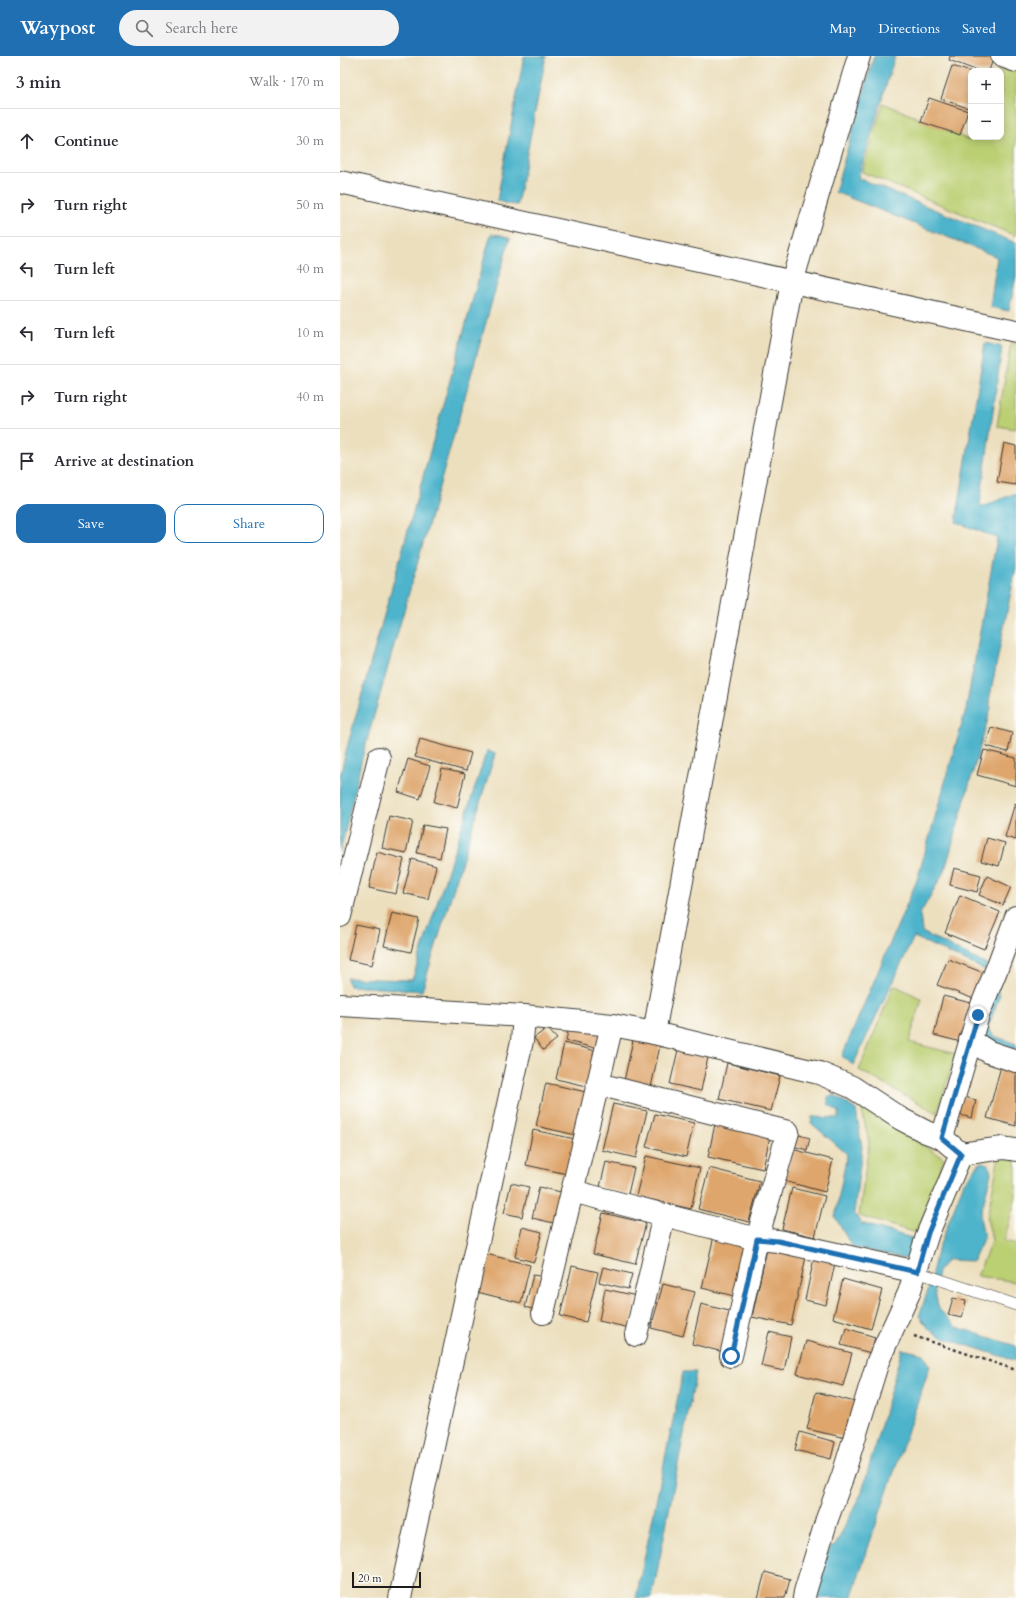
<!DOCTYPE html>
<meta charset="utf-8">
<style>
body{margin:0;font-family:Cardo,serif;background:#f2f2f3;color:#2b2b33}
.controls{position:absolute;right:12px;top:12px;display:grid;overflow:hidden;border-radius:8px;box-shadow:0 2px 10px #0003}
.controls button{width:36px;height:36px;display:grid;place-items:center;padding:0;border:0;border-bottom:1px solid #e1e1e2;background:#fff;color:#2b2b33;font:20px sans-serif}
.scale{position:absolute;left:12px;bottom:10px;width:69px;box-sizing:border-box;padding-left:4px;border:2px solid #1c1c1c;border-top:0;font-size:11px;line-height:14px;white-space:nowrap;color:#1c1c1c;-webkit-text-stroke:3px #fdfcf7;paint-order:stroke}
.stop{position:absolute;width:12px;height:12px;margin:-9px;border:3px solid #1f6fb2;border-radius:50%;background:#fff}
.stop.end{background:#1f6fb2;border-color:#fff;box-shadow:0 1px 4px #0008}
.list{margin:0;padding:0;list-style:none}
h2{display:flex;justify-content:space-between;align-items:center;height:52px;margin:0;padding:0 16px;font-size:17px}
h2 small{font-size:13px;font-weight:400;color:#7c7c81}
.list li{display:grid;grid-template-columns:26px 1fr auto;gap:12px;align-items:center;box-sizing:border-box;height:64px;padding:0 16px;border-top:1px solid #e1e1e2}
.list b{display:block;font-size:15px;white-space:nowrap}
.list em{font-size:13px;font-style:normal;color:#7c7c81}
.actions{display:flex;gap:8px;padding:12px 16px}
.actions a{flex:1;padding:9px 0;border:1px solid #1f6fb2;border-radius:12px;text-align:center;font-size:14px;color:#1f6fb2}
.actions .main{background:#1f6fb2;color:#fff}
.icon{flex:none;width:22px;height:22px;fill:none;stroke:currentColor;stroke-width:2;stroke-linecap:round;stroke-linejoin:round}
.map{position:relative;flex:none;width:676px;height:1542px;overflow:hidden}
header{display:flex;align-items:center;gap:24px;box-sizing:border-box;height:56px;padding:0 20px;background:#1f6fb2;color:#fff}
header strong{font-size:19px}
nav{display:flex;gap:22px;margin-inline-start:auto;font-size:14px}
.search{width:280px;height:36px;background:#f2f2f3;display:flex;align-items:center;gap:10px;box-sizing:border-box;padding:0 14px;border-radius:22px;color:#7c7c81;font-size:15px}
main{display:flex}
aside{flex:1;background:#fff}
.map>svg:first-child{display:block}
.green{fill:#bbcf73;stroke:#6c7648}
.water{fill:#4db4cb;stroke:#346874}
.building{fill:#dea56c}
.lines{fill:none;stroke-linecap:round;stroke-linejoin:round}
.lane-casing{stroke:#3b3934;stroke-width:12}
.street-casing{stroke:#3b3934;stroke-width:24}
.path{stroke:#3b3934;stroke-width:2.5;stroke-dasharray:3 3;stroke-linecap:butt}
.lane{stroke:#fff;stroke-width:11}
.street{stroke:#fff;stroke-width:22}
.route{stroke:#1f6fb2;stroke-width:5}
</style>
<header>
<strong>Waypost</strong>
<div class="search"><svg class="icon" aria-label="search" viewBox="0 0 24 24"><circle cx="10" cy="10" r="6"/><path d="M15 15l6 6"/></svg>Search here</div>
<nav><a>Map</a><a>Directions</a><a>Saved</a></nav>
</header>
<main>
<aside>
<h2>3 min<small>Walk · 170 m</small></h2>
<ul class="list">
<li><svg class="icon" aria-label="ahead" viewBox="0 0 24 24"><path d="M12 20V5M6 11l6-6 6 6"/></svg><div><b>Continue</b></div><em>30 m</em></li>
<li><svg class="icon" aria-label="right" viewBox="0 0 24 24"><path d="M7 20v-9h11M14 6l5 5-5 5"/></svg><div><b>Turn right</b></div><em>50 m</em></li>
<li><svg class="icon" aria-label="left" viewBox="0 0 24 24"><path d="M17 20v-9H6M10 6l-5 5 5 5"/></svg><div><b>Turn left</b></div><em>40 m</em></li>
<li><svg class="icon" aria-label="left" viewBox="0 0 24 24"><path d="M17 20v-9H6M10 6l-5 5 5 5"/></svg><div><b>Turn left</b></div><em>10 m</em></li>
<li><svg class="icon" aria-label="right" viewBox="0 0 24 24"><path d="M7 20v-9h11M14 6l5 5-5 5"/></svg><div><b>Turn right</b></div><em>40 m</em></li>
<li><svg class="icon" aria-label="arrive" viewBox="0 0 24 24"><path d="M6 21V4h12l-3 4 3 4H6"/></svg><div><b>Arrive at destination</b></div></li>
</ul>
<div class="actions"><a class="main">Save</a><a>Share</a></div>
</aside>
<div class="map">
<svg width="676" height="1542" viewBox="0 0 676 1542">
<rect width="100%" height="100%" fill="#fdfcf7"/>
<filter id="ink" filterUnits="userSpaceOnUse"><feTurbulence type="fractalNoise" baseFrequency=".025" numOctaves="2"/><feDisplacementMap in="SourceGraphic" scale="8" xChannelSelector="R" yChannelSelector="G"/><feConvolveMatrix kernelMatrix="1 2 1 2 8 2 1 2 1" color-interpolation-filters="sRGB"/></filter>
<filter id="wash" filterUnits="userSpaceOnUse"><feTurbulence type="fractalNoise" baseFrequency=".012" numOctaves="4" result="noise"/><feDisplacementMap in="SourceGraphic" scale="16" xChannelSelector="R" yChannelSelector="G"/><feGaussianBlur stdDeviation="0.9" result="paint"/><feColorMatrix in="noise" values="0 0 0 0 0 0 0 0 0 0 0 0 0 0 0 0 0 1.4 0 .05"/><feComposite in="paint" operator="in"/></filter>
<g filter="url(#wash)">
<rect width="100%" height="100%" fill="#ecdfbe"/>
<g class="green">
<path d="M662,6L676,13V180L522,116L543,47L629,84L631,80L661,81V15H658Z"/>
<path d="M671,286L676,288V373L657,370Z"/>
<path d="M554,929L582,943L569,986L616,998L597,1057L519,1014Z"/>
<path d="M521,1051L604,1102L577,1177L519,1160L529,1086Z"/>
<path d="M659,1100L676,1101V1140L664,1185L676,1188V1226L637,1220L652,1184L647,1162Z"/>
</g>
<g class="water">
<path d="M184,0H206L177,149L167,148L157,144Z"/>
<path d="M534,0H555L518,122L676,187V220L669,255L650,251L657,201L495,136Z"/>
<path d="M151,178L161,179L170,182L22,702L0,797V720L6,695Z"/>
<path d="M645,287L662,291L640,448L642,451L673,438H676V511L649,645L651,652L605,814L580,858L582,876L647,909L645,914L574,881L513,1009L502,1000L577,824L626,653L657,482L616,466Z"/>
<path d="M147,694L155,698L82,935L9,930L7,922L72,924Z"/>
<path d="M656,934L660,938L648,972L654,980L676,988V994L646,983L640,972Z"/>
<path d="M495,1039L516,1054L522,1092L514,1157L521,1167L575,1183L569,1203L512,1191L495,1161L507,1098L471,1067L472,1061L499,1062V1056L488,1048V1041Z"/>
<path d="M641,1106L649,1108L651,1117L640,1161L644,1182L633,1205L607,1204L598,1216L594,1232L599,1253L617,1271L676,1290V1305L604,1282L590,1274L579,1260L589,1231L596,1199L624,1126Z"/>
<path d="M562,1293L584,1298L590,1310L511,1542H475L489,1492L495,1490L522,1436Z"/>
<path d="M343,1316H356L312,1542H296Z"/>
</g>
<g id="blocks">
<g class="building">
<path d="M610,0H654L649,15H638L609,4Z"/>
<path d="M612,10L631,16V53L601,43Z"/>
<path d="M589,42L628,55L620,79L581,66Z"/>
<path d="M664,387L676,390V429L657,426Z"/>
<path d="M651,671L672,677L668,696L646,690Z"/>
<path d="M80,683L131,697L126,715L75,701Z"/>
<path d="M644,694L676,702V730L637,719Z"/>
<path d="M68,703L90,710L80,743L58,736Z"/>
<path d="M102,713L125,718L117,752L94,746Z"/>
<path d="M675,747L676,748V784L665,781Z"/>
<path d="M49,760L73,765L66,797L42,792Z"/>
<path d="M83,769L106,773L100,802L77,797Z"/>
<path d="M647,782L665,787L659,810L641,805Z"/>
<path d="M37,796L64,803L56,838L29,832Z"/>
<path d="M72,803L96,810L88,843L63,837Z"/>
<path d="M614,812L641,819L637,836L610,829Z"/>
<path d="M647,820L671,831L663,849L639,839Z"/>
<path d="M620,839L660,856L644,893L605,877Z"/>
<path d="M52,857L79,863L71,896L44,890Z"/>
<path d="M16,869L40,874L32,909L8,904Z"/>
<path d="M608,903L644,917L634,943L597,929Z"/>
<path d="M603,940L631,947L621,986L594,979Z"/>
<path d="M229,969L263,977L259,993L226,985Z"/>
<path d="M207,972L217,983L203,994L194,982Z"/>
<path d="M293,984L320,990L311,1031L284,1025Z"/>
<path d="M224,987L260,996L251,1031L216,1023Z"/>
<path d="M338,994L368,1001L361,1035L330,1028Z"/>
<path d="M387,1007L440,1020L431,1055L379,1043Z"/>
<path d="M661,1010L676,1014V1070L647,1062Z"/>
<path d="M206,1027L246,1036L236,1079L196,1070Z"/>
<path d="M620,1040L636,1044L632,1062L616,1058Z"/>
<path d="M273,1048L307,1055L296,1102L262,1094Z"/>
<path d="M315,1058L354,1067L346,1101L306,1091Z"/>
<path d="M375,1068L430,1080L423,1113L368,1101Z"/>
<path d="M193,1074L235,1083L227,1118L186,1109Z"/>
<path d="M452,1077L470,1082L467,1094L449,1089Z"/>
<path d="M452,1093L493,1104L485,1136L444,1125Z"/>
<path d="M306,1100L360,1112L351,1153L296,1140Z"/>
<path d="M266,1106L294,1112L288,1138L260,1131Z"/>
<path d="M369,1112L420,1125L409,1166L358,1153Z"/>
<path d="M171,1127L189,1131L182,1161L164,1157Z"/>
<path d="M199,1131L221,1136L214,1167L192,1162Z"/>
<path d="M452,1132L485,1140L475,1181L442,1173Z"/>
<path d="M263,1157L306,1167L295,1208L253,1198Z"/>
<path d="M182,1171L202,1176L194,1206L175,1201Z"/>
<path d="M374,1180L406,1187L394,1240L362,1232Z"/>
<path d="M427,1193L466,1201L451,1269L412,1261Z"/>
<path d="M146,1198L190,1209L181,1247L137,1236Z"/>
<path d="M474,1202L495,1207L486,1249L465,1244Z"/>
<path d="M232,1210L258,1216L246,1266L220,1260Z"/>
<path d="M263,1211L292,1218L288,1233L259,1226Z"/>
<path d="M193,1219L204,1221L196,1254L185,1251Z"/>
<path d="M503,1223L542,1234L531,1273L493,1262Z"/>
<path d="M323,1228L355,1236L343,1280L311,1272Z"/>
<path d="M265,1233L297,1240L290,1272L259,1265Z"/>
<path d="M613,1242L626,1245L622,1262L608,1259Z"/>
<path d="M361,1248L393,1256L383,1296L352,1288Z"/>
<path d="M506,1272L535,1281L531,1297L501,1289Z"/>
<path d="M429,1276L451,1281L444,1315L421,1310Z"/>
<path d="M466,1285L512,1297L503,1330L457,1318Z"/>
<path d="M476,1336L515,1346L506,1382L467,1373Z"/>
<path d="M460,1376L495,1386L491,1403L455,1394Z"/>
<path d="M425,1516L450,1523L445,1542H418Z"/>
</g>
</g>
</g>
<g filter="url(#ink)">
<use href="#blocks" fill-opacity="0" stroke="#3b3934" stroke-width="1"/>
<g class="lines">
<g class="lane-casing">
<path id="lane" d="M577,1216L676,1249"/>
</g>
<g class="street-casing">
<g id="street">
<path d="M662,0L676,5"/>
<path d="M0,126L676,275"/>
<path d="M0,860L39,702"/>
<path d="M0,949L184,960L272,969L314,977L479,1017L512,1031L561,1063L586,1076L602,1082L621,1098L663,1092L676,1094"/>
<path d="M314,977L452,226L519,0"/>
<path d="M630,984L649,996L676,1005"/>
<path d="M258,1028L448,1076L417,1183L391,1300"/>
<path d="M602,1082L638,959L657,912L676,861"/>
<path d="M232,1135L417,1183L438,1185L577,1216"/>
<path d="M203,1257L272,969"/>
<path d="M296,1279L324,1159"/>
<path d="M60,1542L182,985L184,960"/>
<path d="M464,1542L465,1536L487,1463L503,1419L538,1305L569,1237L588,1177L621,1098"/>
</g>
</g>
<path class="path" d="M574,1280L676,1314"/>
<use href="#lane" class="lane"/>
<use href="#street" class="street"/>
</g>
</g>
<g class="lines" filter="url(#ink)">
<path class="route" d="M391,1300L417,1183L438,1185L577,1216L588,1177L621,1098L602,1082L638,959"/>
</g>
</svg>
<div class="controls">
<button>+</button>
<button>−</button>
</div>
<div class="scale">20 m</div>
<div class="stop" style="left:391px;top:1300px"></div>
<div class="stop end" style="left:638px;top:959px"></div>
</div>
</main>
